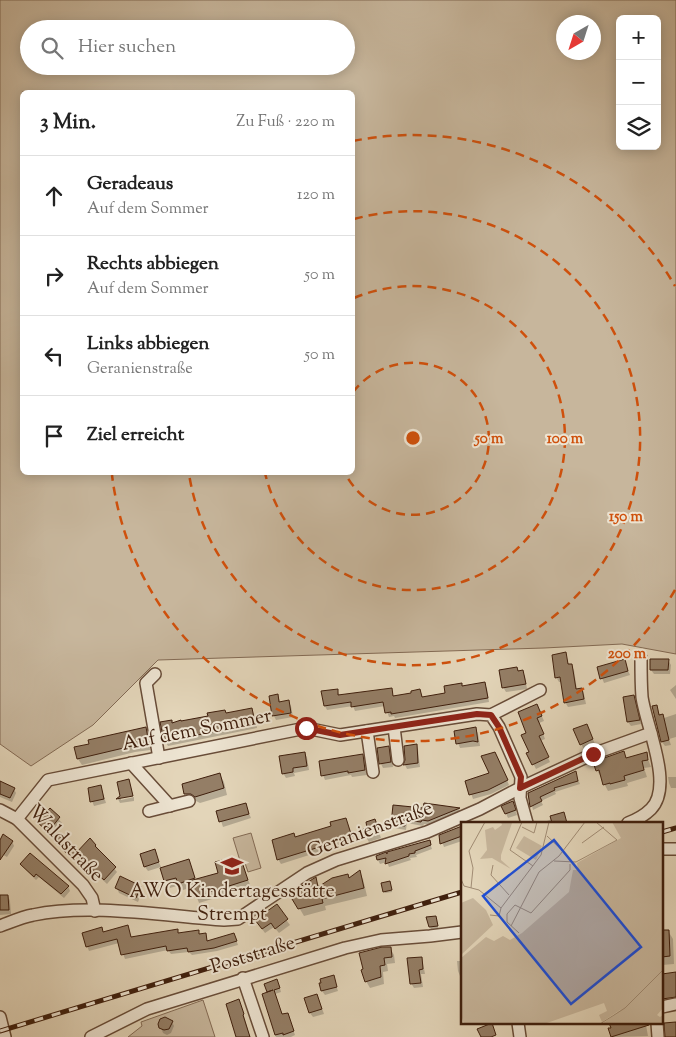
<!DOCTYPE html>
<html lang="de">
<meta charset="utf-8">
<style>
body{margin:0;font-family:"Sorts Mill Goudy",serif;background:#f6f6f6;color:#222}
.controls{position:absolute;right:15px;top:15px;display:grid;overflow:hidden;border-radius:8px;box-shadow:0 2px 12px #0003}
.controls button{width:45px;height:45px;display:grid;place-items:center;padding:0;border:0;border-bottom:1px solid #e0e0e0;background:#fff;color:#222;font:25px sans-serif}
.compass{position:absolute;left:556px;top:15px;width:45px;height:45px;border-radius:50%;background:#fff;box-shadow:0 2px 12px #0003;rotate:219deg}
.stop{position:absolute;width:15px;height:15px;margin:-11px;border:4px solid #8f2418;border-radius:50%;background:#fff}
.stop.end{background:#8f2418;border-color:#fff;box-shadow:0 1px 5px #0008}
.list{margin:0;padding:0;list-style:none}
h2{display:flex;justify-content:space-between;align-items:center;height:65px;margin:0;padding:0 20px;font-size:21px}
h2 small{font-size:16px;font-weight:400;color:#767676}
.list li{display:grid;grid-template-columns:32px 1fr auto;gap:15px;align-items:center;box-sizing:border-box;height:80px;padding:0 20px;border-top:1px solid #e0e0e0}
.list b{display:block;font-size:19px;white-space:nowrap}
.list p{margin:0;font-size:16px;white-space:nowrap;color:#767676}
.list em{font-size:16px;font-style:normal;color:#767676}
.icon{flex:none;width:28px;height:28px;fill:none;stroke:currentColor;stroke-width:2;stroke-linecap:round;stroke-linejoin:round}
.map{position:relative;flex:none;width:676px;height:1037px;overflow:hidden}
.search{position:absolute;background:#fff;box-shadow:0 2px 12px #0003;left:20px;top:20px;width:335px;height:55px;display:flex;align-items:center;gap:12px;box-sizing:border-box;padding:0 18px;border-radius:28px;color:#767676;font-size:19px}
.panel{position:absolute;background:#fff;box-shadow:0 2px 12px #0003;left:20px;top:90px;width:335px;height:385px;border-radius:8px}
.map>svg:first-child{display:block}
.green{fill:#c7b69c;stroke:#836a54;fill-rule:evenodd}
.shadow{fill:#0003}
.building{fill:#947e66;stroke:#3f1f0d}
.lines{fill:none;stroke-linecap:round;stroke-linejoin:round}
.minor-casing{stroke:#684c38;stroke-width:14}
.minor{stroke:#ede4d2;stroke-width:11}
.rail-casing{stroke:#3f1f0d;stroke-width:5}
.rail{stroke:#ede4d2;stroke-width:3;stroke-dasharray:9;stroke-linecap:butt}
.route{stroke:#8f2418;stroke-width:6}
.ring{fill:none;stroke:#cf500c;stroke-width:2.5;stroke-dasharray:9 6}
.labels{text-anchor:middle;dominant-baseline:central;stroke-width:4;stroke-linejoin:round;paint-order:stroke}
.street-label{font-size:20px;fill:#3f1f0d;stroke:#ede4d2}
.poi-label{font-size:20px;fill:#3f1f0d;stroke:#ede4d2}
.inset-road{fill:none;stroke:#a18c74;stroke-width:1}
.view{fill:#1d4ed8;fill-opacity:0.15;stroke:#1d4ed8;stroke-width:2.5}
.inset-edge{fill:none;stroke:#3f1f0d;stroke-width:2.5}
.centre{fill:#cf500c;stroke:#ede4d2;stroke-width:2.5}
.ring-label{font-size:15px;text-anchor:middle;font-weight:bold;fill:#cf500c;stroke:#ede4d2;stroke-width:4;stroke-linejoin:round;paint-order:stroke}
</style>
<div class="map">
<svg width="676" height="1037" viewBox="0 0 676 1037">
<rect width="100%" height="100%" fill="#e3d5b9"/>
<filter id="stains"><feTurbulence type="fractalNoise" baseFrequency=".004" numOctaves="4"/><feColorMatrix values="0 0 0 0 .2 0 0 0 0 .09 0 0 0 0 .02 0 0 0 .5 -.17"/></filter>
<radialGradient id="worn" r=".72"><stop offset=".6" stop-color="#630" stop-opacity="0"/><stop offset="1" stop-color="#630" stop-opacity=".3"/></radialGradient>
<g class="green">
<path d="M0,0H676V654L622,644L544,648L158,660L93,725L31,766L0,744ZM620,19H657V146H620ZM564,22H594V52H564ZM29,29H346V66H29ZM22,92H352V472H22Z"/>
<path d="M251,833L261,868L248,872L245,863L241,864L233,838Z"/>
<path d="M203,1000L215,1037H128L142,1026L141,1022Z"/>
</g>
<g class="shadow">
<path d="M565,654L569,665H571L574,670L577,690L582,689L584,694L586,704L568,707L565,702L562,682H559L556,677Z"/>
<path d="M668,660L671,665L670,674H654L651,670Z"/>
<path d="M624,661L630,675L604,683L602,678Z"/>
<path d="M516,668L519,672H522L525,676L527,689L506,692L503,687Z"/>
<path d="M461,684L463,688L484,684L487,688L489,702L395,718L394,716L389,717L385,706L355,711L353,706L327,710L325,706L337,690L340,696L391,689L394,698L420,691L423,698L446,694Z"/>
<path d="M676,685V699L670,690Z"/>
<path d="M278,696L281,703L288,701L291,706L293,717L276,720L274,716Z"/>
<path d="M634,697L636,701L641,724L631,726L628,722L624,698Z"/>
<path d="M537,705L544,721L539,723L545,739L540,741L550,762L536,769L528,753L530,752L528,733Z"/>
<path d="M657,706L661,719L676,714V737L669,739L671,745L665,746L662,742Z"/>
<path d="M252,710L254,714L257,728L168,746L165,741L173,724Z"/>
<path d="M145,729L149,734L150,750L135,752L82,765L78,759L76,748Z"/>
<path d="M475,729L478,733L480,746L460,748L458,743Z"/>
<path d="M589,730L595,744L584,749L581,744Z"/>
<path d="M416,745L418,750L420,767L407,769L405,765Z"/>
<path d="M388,748L391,752L393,767L383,768L381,764L378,749Z"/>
<path d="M623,752L627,759L646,754L651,767L644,768L647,777L627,783L628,786L608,791L597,770Z"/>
<path d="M304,753L307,757L309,770L294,773L295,776L286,778L283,773Z"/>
<path d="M362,755L365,760L367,775L352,777L351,775L325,780L323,775Z"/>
<path d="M498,758L509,785L491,794L473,799L467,782L491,774Z"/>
<path d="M575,773L580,784L555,792L556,794L541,801L543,805L533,810L529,793Z"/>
<path d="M220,775L224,782L227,795L200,803L196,801H190L186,794Z"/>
<path d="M668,777H676V788H671L669,783Z"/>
<path d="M129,781L133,795L121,797V800L134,797V801L120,803L118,799Z"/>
<path d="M0,782L14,789L16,793L12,802L0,797Z"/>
<path d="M101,787L106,803L94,806L92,801Z"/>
<path d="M512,802L517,815L508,818L503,807Z"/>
<path d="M245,804L251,818L223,827L218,812Z"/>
<path d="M425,805L459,809L461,813L431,825L424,824L423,826L407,823L406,830L394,828L392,824L394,806L424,809Z"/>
<path d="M50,810L62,823L51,835L39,822Z"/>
<path d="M563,814L567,823H547V821Z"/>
<path d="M346,819L353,841L281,864L278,859L295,838L333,827Z"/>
<path d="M375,821L381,838L369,842L366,837L369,828Z"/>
<path d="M460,833L462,841L444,847L440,836Z"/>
<path d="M12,841L14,846L7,857L0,853V842Z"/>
<path d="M55,841L76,854L95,845L117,872L107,884L78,856L74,861Z"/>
<path d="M429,841L432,849L416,855L417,857L410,858L411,860L389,867L387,862L380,864L378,860L377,857H387Z"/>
<path d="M154,851L161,867L148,871L145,867Z"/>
<path d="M230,859L234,869L243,867L251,887L199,903L193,887L183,890L180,885L170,888L162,869L188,861L196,880L219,873Z"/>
<path d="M662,859L664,862V881H662Z"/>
<path d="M21,865L68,886L70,891L64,898L39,877L36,880Z"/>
<path d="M359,872L363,879L367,896L325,906L326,910L304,916L291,894L315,879L320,887L349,879Z"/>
<path d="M390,882L392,892L385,893L384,891Z"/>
<path d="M140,887L142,892L138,902L119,893L117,888Z"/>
<path d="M8,896L10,901L11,914L0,915V897Z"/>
<path d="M276,906L290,925L279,933L274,927L265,933L259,925Z"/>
<path d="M436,920L438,928L431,929L430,927Z"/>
<path d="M127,927L131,938L177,930L179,934L198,931L200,936L205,935L208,942L234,934L238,945L217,951L192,955L189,952L171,954L168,950L125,959L119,943L89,951L87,946L103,933Z"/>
<path d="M662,931H668L673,939L674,964L662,965Z"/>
<path d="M390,948L394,955L395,963L387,964L388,971L383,972L384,984L370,988L366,981Z"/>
<path d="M421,958L423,963L425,974H421L423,987L414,988L411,983Z"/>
<path d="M457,961H462V976H460L458,971Z"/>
<path d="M676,974V1005L662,1009V976Z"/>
<path d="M333,976L338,991L325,995L322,991Z"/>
<path d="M266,984L279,985L281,992L275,994L283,1016L289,1018L295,1035L291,1037H276L273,1030H275L269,993Z"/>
<path d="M319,1000L324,1014L313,1017L310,1013Z"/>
<path d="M241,1005L250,1037H238Z"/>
<path d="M172,1022L174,1026L171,1033L167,1035L163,1033L161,1028Z"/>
<path d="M610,1023H655L646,1025L648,1036L612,1037L610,1029H612Z"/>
</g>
<g class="building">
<path d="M566,652L568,664H572L576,689L582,688L584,699L564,703L560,677L555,678L552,655Z"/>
<path d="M625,659L628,671L600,679L597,667Z"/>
<path d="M650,659H669L668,670H650Z"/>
<path d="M517,667L518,671L523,670L526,684L502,688L499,670Z"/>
<path d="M485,682L488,698L391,714V712L385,713L383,702L351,707V702L324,706L321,691L338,689V695L392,688L393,696L411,693V691L420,689L422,697L445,693L444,686L462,683V686Z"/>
<path d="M278,694L279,702L289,700L291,713L272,716L269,696Z"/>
<path d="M634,695L640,720L627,722L623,697Z"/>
<path d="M537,704L542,716L537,718L544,734L539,736L549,757L532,765L526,753L529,752L521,735L526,733L518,712Z"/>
<path d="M657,705L659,715L663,714L669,740L661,742L652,706Z"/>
<path d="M252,708L255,723L164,742L160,722L172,720V723L181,720V721L208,716L207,713L225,710L226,713Z"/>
<path d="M587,724L593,739L580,745L573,729Z"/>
<path d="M146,727L149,744L132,746L77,759L74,747L89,744L88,740Z"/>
<path d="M476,727L478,742L473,741L456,744L454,731Z"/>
<path d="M417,744L418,763L403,765L405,760L404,746Z"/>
<path d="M389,746L391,762L379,764L377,748Z"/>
<path d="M624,751L626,758L647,752L648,760L642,761L644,770L624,776L625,780L610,784V783L603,785L599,770L596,771L593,762Z"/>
<path d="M305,752L307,766L293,768V772L282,774L279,756Z"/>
<path d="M495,752L508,780L488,790L469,795L465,781L489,773L481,756Z"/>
<path d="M363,754L365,770L348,773V771L321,776L319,761Z"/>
<path d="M576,771L578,781L554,788L555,790L540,797L542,801L530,807L528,793Z"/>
<path d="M220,773L224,788L195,797L191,794H184L182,784Z"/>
<path d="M129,779L133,796L116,799L120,796L117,782Z"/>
<path d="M0,781L15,788L10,798L0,794Z"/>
<path d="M101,785L104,799L90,802L88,788Z"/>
<path d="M513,801L516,810L505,814L501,806Z"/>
<path d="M246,803L249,814L219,822L216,811Z"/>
<path d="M424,803L460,808L428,821L422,820L421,822L405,820V826L391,824L393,805L423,808Z"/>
<path d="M50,808L60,817L48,832L37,822Z"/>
<path d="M564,812L567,823H552L550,816Z"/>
<path d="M346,818L352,837L277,860L272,840L294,833L295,837L331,826L330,822Z"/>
<path d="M375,819L380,833L365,838L363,829L367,828L366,822Z"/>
<path d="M462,826V836L440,844L439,835Z"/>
<path d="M3,834L13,841L0,860V840Z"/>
<path d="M58,835L76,852L70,857L53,840Z"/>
<path d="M90,838L96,845L95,846L116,867L104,880L75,854Z"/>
<path d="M430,840L431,845L415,851V853L409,854V856L385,864L386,858L377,860L376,856L386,852L387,854V852Z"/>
<path d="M155,849L159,862L144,867L140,854Z"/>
<path d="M30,853L69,886L61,894L36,874L34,877L20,864Z"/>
<path d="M230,858L233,868L243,865L248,880L194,897L189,881L218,873L215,862Z"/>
<path d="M189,859L195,878L178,884L176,878L164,881L160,868Z"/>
<path d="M360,870L364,888L322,899L323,903L298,909L289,894L316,877L318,887L332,878L348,874L349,878Z"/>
<path d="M120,876L141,886L136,898L115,888Z"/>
<path d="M390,881L392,890L383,892L381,883Z"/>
<path d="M0,895H8L9,910H0Z"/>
<path d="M277,904L288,919L275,929L271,923L262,929L255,920Z"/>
<path d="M436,916L438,926L429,927L426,917Z"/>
<path d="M128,925L131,937L178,929V933L199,930V934L206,933L207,941L234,933L237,941L214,948L188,952L187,948L167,951L166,946L121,955L117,939L86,947L82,933L102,927L103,932Z"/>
<path d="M662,930H669L670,956L662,957Z"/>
<path d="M382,947H391L392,957L384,958L385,965L380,966L381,977L365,982L361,970L363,969L359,953Z"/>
<path d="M422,957L423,969L419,970L421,983L410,984L407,958Z"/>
<path d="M676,972V997L662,999V974Z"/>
<path d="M334,975L337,987L321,991L319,983H321L320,979Z"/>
<path d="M277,979L280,988L274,990L282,1014L288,1013L294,1031L283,1035V1033L275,1035L262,994L273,990L267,992L264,984Z"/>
<path d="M317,994L322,1009L309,1013L304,998Z"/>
<path d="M239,999L244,1014L243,1015L250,1037H236L226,1004Z"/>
<path d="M165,1017L173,1021L169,1029L164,1030L159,1028L158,1024L160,1019Z"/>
<path d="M676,1022V1037H665L664,1023Z"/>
<path d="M492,1023L496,1035L491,1037H481L477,1029Z"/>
<path d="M609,1023H648L649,1025L611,1037L608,1028H611Z"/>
</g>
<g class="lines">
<g class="minor-casing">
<g id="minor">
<path d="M155,674L146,683L159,758"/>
<path d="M491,715L540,690"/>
<path d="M394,727L398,760"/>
<path d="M367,731L373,772"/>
<path d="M131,763L170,806"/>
<path d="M0,810L17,819L83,885L92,898L95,911"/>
<path d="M149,811L189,801"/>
<path d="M17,819L48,780L306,728L340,735L477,714L491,715L499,727L521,777L520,798L527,823"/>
<path d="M628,823C636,820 644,816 651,809C674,786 646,726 642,697C641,684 641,671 641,658"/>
<path d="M662,849H676"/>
<path d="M0,926C11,922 22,917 33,915C90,903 165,916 224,920L238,919L307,873L336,860L427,832L480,809L520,788L593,754L651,733"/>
<path d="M243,978L263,1037"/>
<path d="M662,1007L676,1004"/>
<path d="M0,1017L5,1037"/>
<path d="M518,1023L520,1037"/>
<path d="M657,1023L658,1037"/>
<path d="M91,1037L147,1009L345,948L381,940L430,936L462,932"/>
</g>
</g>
<use href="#minor" class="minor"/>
<g class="rail-casing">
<g id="rail">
<path d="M662,832L676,828"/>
<path d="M0,1031L462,892"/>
</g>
</g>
<use href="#rail" class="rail"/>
</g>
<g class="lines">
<path class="route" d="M306,728L340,735L477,714L491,715L499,727L521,777L520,788L593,754"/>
</g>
<g class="ring">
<path d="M353 392A76 76 0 1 1 345 473"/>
<path d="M354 298A152 152 0 1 1 265 473"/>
<path d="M354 219A227 227 0 1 1 189 474"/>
<path d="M675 590A303 303 0 0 1 112 475M353 141A303 303 0 0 1 675 286"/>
</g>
<defs>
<g id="school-bare" transform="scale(1.725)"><path d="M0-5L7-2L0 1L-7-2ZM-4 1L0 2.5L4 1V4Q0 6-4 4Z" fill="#8f2418" stroke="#ede4d2" stroke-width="2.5" paint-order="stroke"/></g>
</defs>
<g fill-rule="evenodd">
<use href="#school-bare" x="232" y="866"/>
</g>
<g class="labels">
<g class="street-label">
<text transform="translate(197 731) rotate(-11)">Auf dem Sommer</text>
<text transform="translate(370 831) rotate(-20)">Geranienstraße</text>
<text transform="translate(65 844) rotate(46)">Waldstraße</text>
<text transform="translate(253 956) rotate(-17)">Poststraße</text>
</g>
<g class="poi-label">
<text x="232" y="892">AWO Kindertagesstätte<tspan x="232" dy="23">Strempt</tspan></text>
</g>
</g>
<g transform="translate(461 822)">
<rect width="202" height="202" fill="#e3d5b9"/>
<path d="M40,0L51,1L40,33V38L50,47L31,36L19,37L26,28L24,8L32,5L34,8L41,3ZM151,0H202L203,185L196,193L199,195L202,193V202H141L162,186L141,200L138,193L146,189L143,181L83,202H3L0,193V136L25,115L33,119L42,114L49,118L61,111L108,70L112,48H117L116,41L160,16ZM63,14L81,24L75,38L55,26ZM12,76L25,88L32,103L0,133V81Z" fill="#c7b69c"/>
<path class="inset-road" d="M61,0L49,28L72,44M61,5L73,11L76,0M86,14L102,29M121,21L143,5M93,39L115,40L156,18L135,0M32,43L30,53L48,73M0,57L3,64L18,68L40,86M10,66L12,46L8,29L24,0M40,86L80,33L88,0M29,93L38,94L40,86M50,104L78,50L98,34L124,0M58,111L46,100V92L54,83L70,91L109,48V42M139,202L164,186L203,147"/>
<path class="view" d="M93,18L180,125L110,182L22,74Z"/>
<rect width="202" height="202" class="inset-edge"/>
</g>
<circle cx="413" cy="438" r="8" class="centre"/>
<g class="ring-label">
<text x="489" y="443">50 m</text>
<text x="565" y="443">100 m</text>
<text x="626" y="521">150 m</text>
<text x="627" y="658">200 m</text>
</g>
<rect width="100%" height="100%" filter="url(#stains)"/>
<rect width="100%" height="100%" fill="url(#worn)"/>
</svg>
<div class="controls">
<button>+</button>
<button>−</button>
<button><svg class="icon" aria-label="layers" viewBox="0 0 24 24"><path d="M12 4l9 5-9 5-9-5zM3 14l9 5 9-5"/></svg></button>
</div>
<svg class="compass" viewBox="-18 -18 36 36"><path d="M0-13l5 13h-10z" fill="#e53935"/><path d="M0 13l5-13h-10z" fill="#767676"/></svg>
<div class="stop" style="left:306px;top:728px"></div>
<div class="stop end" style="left:593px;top:754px"></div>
<div class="search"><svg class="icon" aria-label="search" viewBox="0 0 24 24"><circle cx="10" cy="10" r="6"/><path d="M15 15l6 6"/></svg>Hier suchen</div>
<section class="panel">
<h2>3 Min.<small>Zu Fuß · 220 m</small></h2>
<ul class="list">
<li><svg class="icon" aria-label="ahead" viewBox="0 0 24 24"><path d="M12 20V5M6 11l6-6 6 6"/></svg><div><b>Geradeaus</b><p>Auf dem Sommer</p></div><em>120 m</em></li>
<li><svg class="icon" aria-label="right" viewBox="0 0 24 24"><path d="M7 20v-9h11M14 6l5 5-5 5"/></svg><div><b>Rechts abbiegen</b><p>Auf dem Sommer</p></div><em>50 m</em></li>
<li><svg class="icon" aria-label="left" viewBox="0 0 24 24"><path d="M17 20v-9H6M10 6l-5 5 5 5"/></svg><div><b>Links abbiegen</b><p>Geranienstraße</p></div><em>50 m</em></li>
<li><svg class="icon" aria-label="arrive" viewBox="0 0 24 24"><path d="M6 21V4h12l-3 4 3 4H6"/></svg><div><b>Ziel erreicht</b></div></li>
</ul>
</section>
</div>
